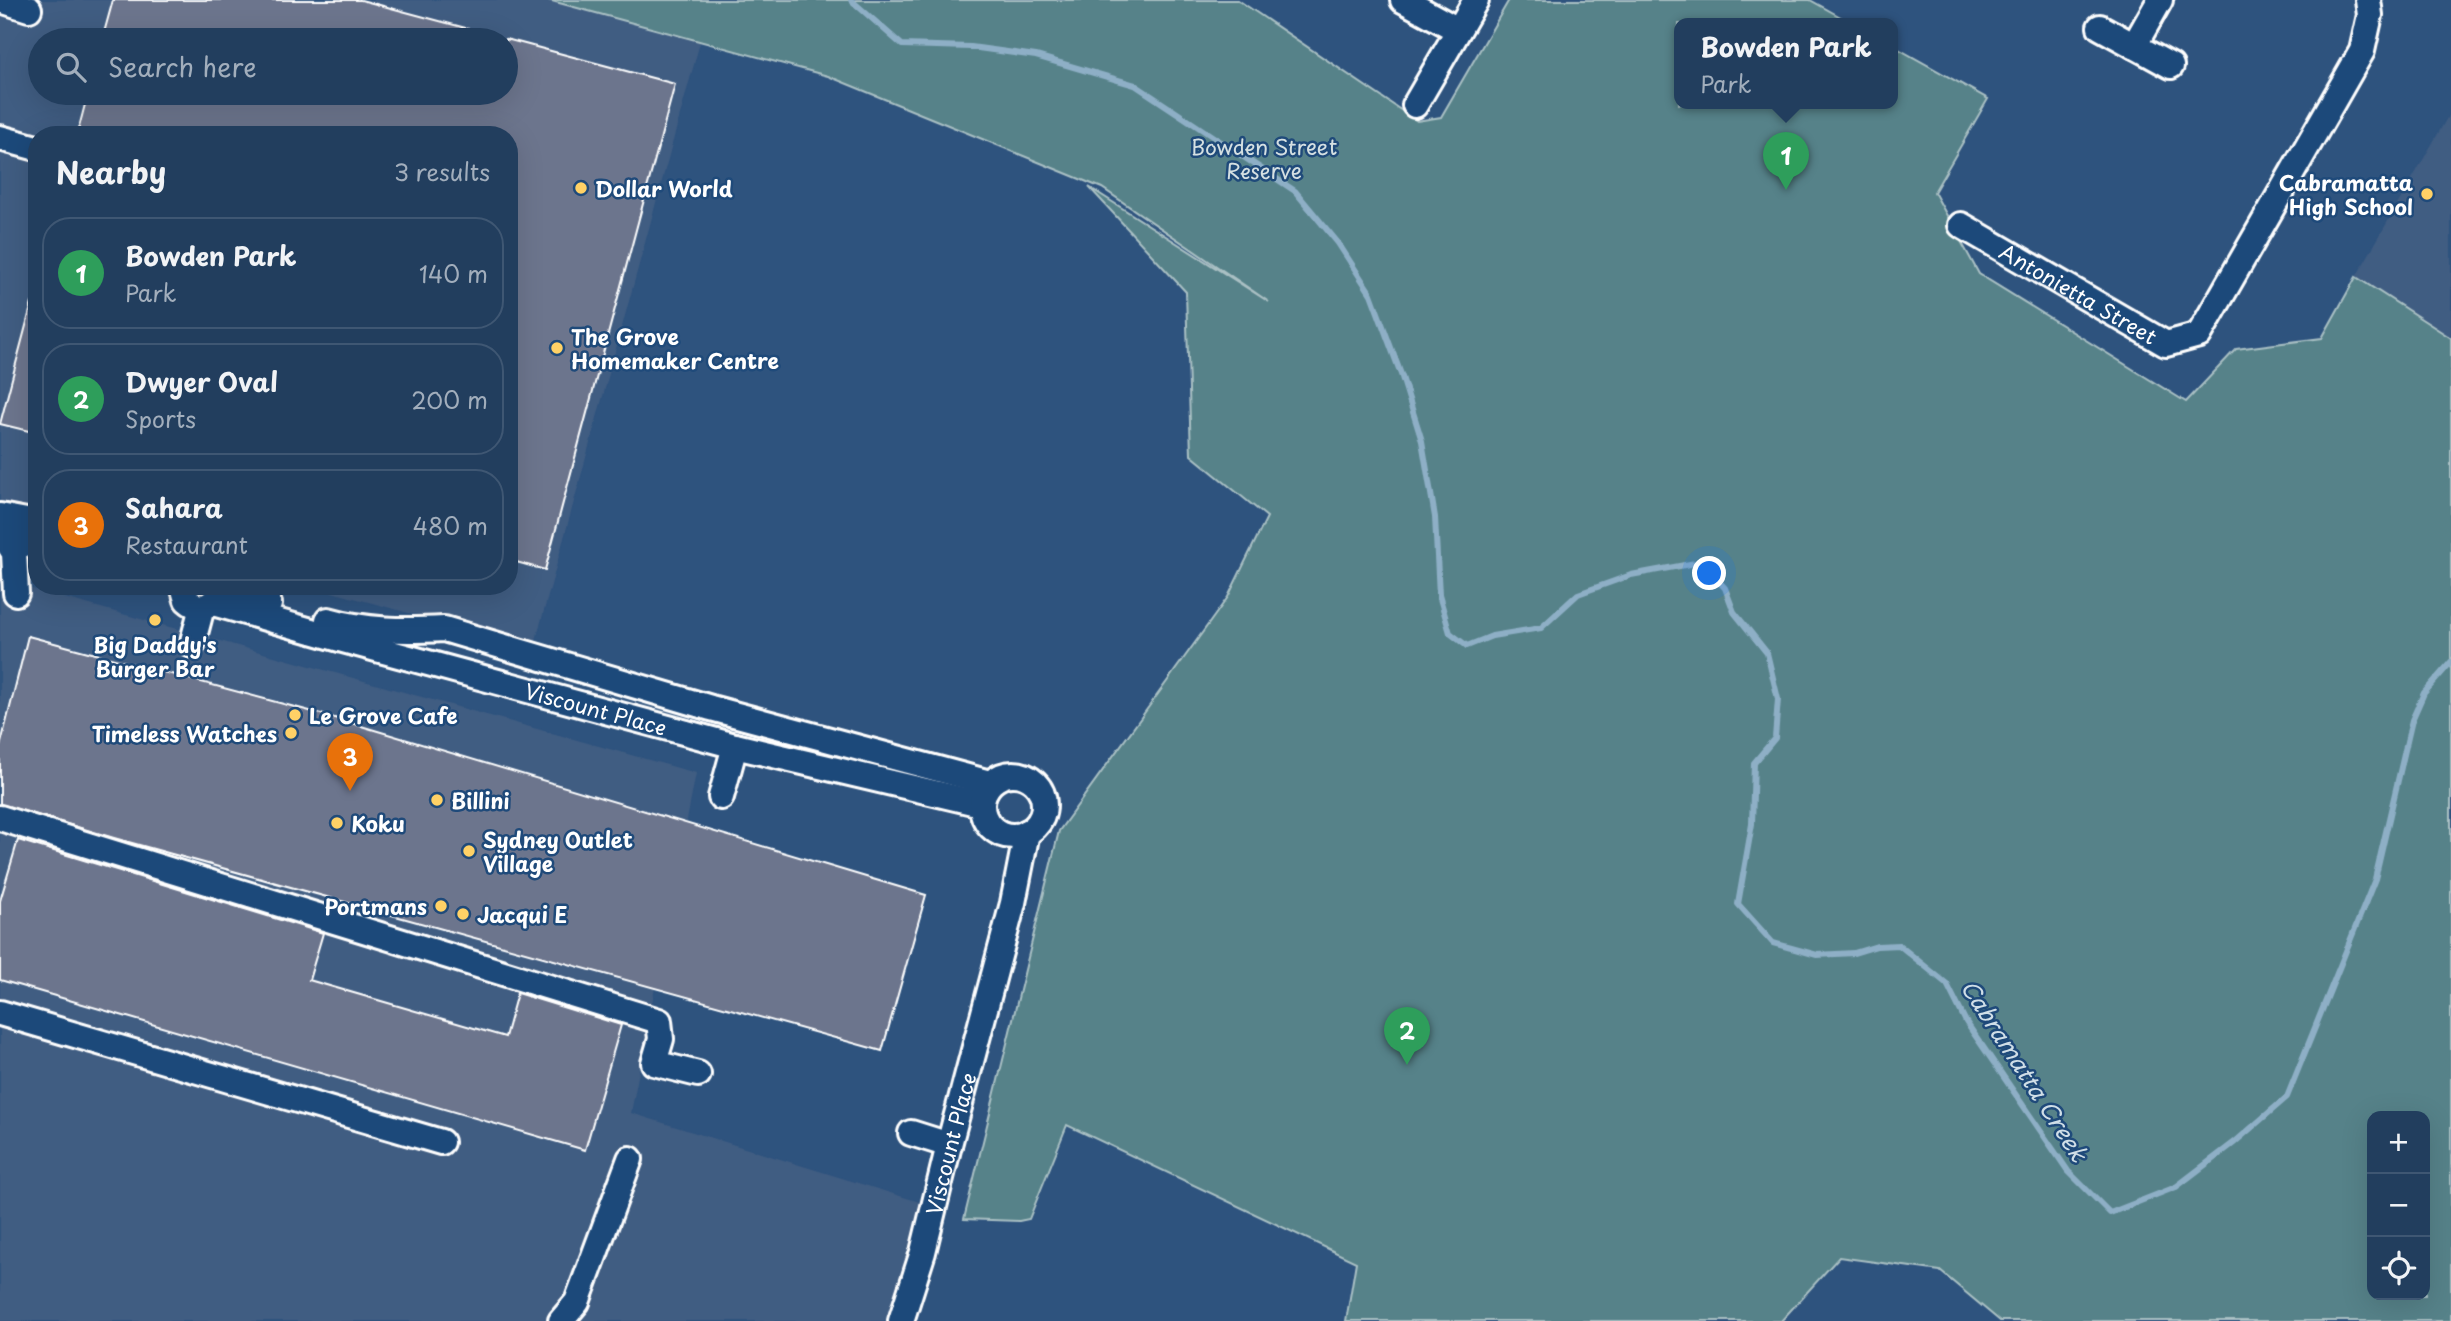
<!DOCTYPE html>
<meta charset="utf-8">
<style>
body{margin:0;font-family:"Playpen Sans",sans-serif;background:#2e4967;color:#f1f3f6}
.controls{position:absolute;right:21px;bottom:21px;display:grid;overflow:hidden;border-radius:14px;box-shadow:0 7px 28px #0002}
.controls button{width:63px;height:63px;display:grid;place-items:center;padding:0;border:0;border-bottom:2px solid #3f5773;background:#223e5e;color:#f1f3f6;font:35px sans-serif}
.you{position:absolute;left:1710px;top:574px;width:24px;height:24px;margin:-18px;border:5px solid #fff;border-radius:50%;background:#1a73e8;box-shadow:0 0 0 10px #1a73e833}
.badge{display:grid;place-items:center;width:46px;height:46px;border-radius:50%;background:#95b2f1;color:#fff;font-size:23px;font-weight:700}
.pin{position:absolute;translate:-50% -58px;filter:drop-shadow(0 2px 4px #0008)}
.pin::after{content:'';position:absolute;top:37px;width:24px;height:21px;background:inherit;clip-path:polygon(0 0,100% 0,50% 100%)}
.popup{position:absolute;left:1674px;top:18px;width:224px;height:91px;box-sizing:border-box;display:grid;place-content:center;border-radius:14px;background:#223e5e;filter:drop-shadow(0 2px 5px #0005);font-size:23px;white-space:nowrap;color:#a2aebc}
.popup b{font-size:26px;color:#f1f3f6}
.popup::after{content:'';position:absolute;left:50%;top:100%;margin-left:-14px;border:14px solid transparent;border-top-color:#223e5e}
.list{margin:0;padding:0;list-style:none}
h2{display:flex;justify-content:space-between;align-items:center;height:91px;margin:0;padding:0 28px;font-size:30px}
h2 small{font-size:23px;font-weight:400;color:#a2aebc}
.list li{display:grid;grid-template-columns:46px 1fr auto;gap:21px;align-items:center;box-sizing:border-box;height:112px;margin:0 14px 14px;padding:0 14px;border:2px solid #3f5773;border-radius:28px}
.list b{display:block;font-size:26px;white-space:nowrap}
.list p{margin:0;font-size:23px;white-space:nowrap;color:#a2aebc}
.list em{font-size:23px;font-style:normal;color:#a2aebc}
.icon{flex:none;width:38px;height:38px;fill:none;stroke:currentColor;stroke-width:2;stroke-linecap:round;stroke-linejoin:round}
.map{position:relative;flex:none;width:2451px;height:1321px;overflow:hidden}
.search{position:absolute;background:#223e5e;box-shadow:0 7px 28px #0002;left:28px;top:28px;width:490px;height:77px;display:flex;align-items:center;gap:18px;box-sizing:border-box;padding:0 24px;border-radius:38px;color:#a2aebc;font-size:26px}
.panel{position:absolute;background:#223e5e;box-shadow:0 7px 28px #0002;left:28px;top:126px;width:490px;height:469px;border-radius:28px}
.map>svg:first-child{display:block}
.built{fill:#415d82;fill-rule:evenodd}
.green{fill:#568289;stroke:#aac0c4;stroke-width:2;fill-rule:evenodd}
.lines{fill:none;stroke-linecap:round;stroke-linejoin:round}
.stream{stroke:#8eafc6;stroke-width:6}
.building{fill:#6c758d;stroke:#fff;stroke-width:2}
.minor-casing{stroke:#fff;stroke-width:30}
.minor{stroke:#1f4a7a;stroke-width:24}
.poi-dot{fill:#ffd166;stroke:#1f4a7a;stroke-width:2.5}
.labels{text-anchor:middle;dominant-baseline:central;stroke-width:5;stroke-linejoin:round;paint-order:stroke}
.park-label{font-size:21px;fill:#d5e0e2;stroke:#1f4a7a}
.poi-label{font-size:21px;font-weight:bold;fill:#fff;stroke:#1f4a7a;text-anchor:start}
.street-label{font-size:21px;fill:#fff;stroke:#1f4a7a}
.water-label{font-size:23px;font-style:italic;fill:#d0dee7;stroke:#1f4a7a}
</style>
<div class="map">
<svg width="2451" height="1321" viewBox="0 0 2451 1321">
<rect width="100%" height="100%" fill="#2e537e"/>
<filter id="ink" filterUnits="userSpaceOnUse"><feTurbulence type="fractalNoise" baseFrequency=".0143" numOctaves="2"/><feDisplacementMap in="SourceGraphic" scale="14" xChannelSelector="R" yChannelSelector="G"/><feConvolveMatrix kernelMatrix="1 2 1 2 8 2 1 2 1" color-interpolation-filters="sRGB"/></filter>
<g filter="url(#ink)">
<g class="built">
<path d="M0,0H543L702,35L534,647L310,586H509V135H37V512L0,502ZM40,40H506V93H40Z"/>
<path d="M2451,111V338L2356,277Z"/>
<path d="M0,580L696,773L631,1113L926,1204L889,1321H0Z"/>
</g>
<path class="green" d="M548,0H1238L1417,121L1441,117L1509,0H1810L1853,24H1679V104H1893V46L1988,99L1934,192L1979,274L2186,402L2236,349L2322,338L2356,277L2451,338V1321H2000L1940,1271L1839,1257L1781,1321H1346L1356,1262L1067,1125L1029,1219L1019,1221L964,1219L1059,831L1228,597L1267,517L1191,455L1186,292L1089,187L1269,302L1102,188L828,76ZM2372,1116H2425V1295H2372Z"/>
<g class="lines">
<path class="stream" d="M851,0L902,45L971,47L1036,56L1135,85L1295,191L1338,243L1371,294L1402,377L1422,441L1435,517L1439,595L1450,633L1467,646L1492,636L1541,628L1578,594L1631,575L1701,562L1725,588L1734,612L1767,653L1778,699L1775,738L1754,763L1752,824L1738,904L1773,943L1817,955L1854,953L1877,946L1899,945L1947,984L1966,1022L2068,1171L2110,1213L2176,1187L2235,1142L2287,1097L2375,879L2412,720L2424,693L2451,662"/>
</g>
<g class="building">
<path d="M113,0H361L492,35V40H102Z"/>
<path d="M506,39L675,84L545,570L509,560V135H77L88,93H506Z"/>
<path d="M32,303L37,304V433L0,424Z"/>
<path d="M28,636L321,714L926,895L882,1051L114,838L0,804V747Z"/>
<path d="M18,840L323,933L309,980L505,1037L517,993L621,1025L585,1150L0,980V901Z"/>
</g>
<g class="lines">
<g class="minor-casing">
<g id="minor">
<path d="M1,0L29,9"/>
<path d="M1403,0L1458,30"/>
<path d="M2100,27L2171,66"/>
<path d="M2134,46L2160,0"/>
<path d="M1415,105L1476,0"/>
<path d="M0,138L33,147"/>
<path id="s1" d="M1961,225L2166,344L2199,335L2362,51L2370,15L2368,0"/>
<path d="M0,516L37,523"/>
<path d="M0,536L37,546"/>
<path d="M4,537L14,553L16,593"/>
<path d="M183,586L187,600C200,612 215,607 219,590"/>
<path d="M228,586L254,599L269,604"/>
<path id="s2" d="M213,603L343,640L735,746L981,804"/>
<path d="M328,620C366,631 404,631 444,629L711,708L990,783"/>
<path d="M192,645L202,607"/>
<circle cx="1013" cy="805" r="31"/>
<path d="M721,797L735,746"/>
<path d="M0,818L659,1021L661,1039L654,1063L698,1074"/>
<path d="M0,1013L441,1142"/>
<path d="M911,1133L949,1145"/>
<path d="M561,1321L577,1302L630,1159"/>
<path id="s3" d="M901,1321L923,1252L949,1145L1013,903L1027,832"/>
</g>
</g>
<use href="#minor" class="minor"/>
</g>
</g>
<g class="poi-dot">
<circle cx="581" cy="188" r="7"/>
<circle cx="2427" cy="194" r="7"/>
<circle cx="557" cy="348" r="7"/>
<circle cx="155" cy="620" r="7"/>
<circle cx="295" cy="715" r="7"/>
<circle cx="291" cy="733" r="7"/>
<circle cx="437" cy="800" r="7"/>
<circle cx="337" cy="823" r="7"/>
<circle cx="469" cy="851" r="7"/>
<circle cx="441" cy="906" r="7"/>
<circle cx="463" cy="914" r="7"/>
</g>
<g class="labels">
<g class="park-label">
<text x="1264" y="146">Bowden Street<tspan x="1264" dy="24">Reserve</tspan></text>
</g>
<g class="poi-label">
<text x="2413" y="182" text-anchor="end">Cabramatta<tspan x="2413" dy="24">High School</tspan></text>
<text x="595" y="188">Dollar World</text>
<text x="571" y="336">The Grove<tspan x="571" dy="24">Homemaker Centre</tspan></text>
<text x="155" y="644" text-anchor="middle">Big Daddy's<tspan x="155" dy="24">Burger Bar</tspan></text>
<text x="309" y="715">Le Grove Cafe</text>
<text x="277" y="733" text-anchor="end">Timeless Watches</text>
<text x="451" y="800">Billini</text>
<text x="351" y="823">Koku</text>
<text x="483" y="839">Sydney Outlet<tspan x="483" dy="24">Village</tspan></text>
<text x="427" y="906" text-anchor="end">Portmans</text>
<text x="477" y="914">Jacqui E</text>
</g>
<g class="street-label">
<text stroke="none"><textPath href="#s1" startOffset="136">Antonietta Street</textPath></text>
<text stroke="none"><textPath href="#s2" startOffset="397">Viscount Place</textPath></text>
<text stroke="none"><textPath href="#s3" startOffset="184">Viscount Place</textPath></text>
</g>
<g class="water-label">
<text transform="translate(2025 1070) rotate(57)">Cabramatta Creek</text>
</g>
</g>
</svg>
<div class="controls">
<button>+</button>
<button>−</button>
<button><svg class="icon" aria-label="locate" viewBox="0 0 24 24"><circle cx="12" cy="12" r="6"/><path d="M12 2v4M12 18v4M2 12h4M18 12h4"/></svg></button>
</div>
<div class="you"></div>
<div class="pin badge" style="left:1786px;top:190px;background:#2e9e5b">1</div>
<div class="popup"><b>Bowden Park</b>Park</div>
<div class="pin badge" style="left:1407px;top:1065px;background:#2e9e5b">2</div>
<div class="pin badge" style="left:350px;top:791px;background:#e8710a">3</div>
<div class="search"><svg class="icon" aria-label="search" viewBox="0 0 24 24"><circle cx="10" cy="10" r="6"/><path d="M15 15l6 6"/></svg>Search here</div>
<section class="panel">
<h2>Nearby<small>3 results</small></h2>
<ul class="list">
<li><span class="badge" style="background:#2e9e5b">1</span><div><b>Bowden Park</b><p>Park</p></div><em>140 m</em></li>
<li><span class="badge" style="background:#2e9e5b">2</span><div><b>Dwyer Oval</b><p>Sports</p></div><em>200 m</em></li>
<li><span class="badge" style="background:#e8710a">3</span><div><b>Sahara</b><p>Restaurant</p></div><em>480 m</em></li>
</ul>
</section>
</div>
